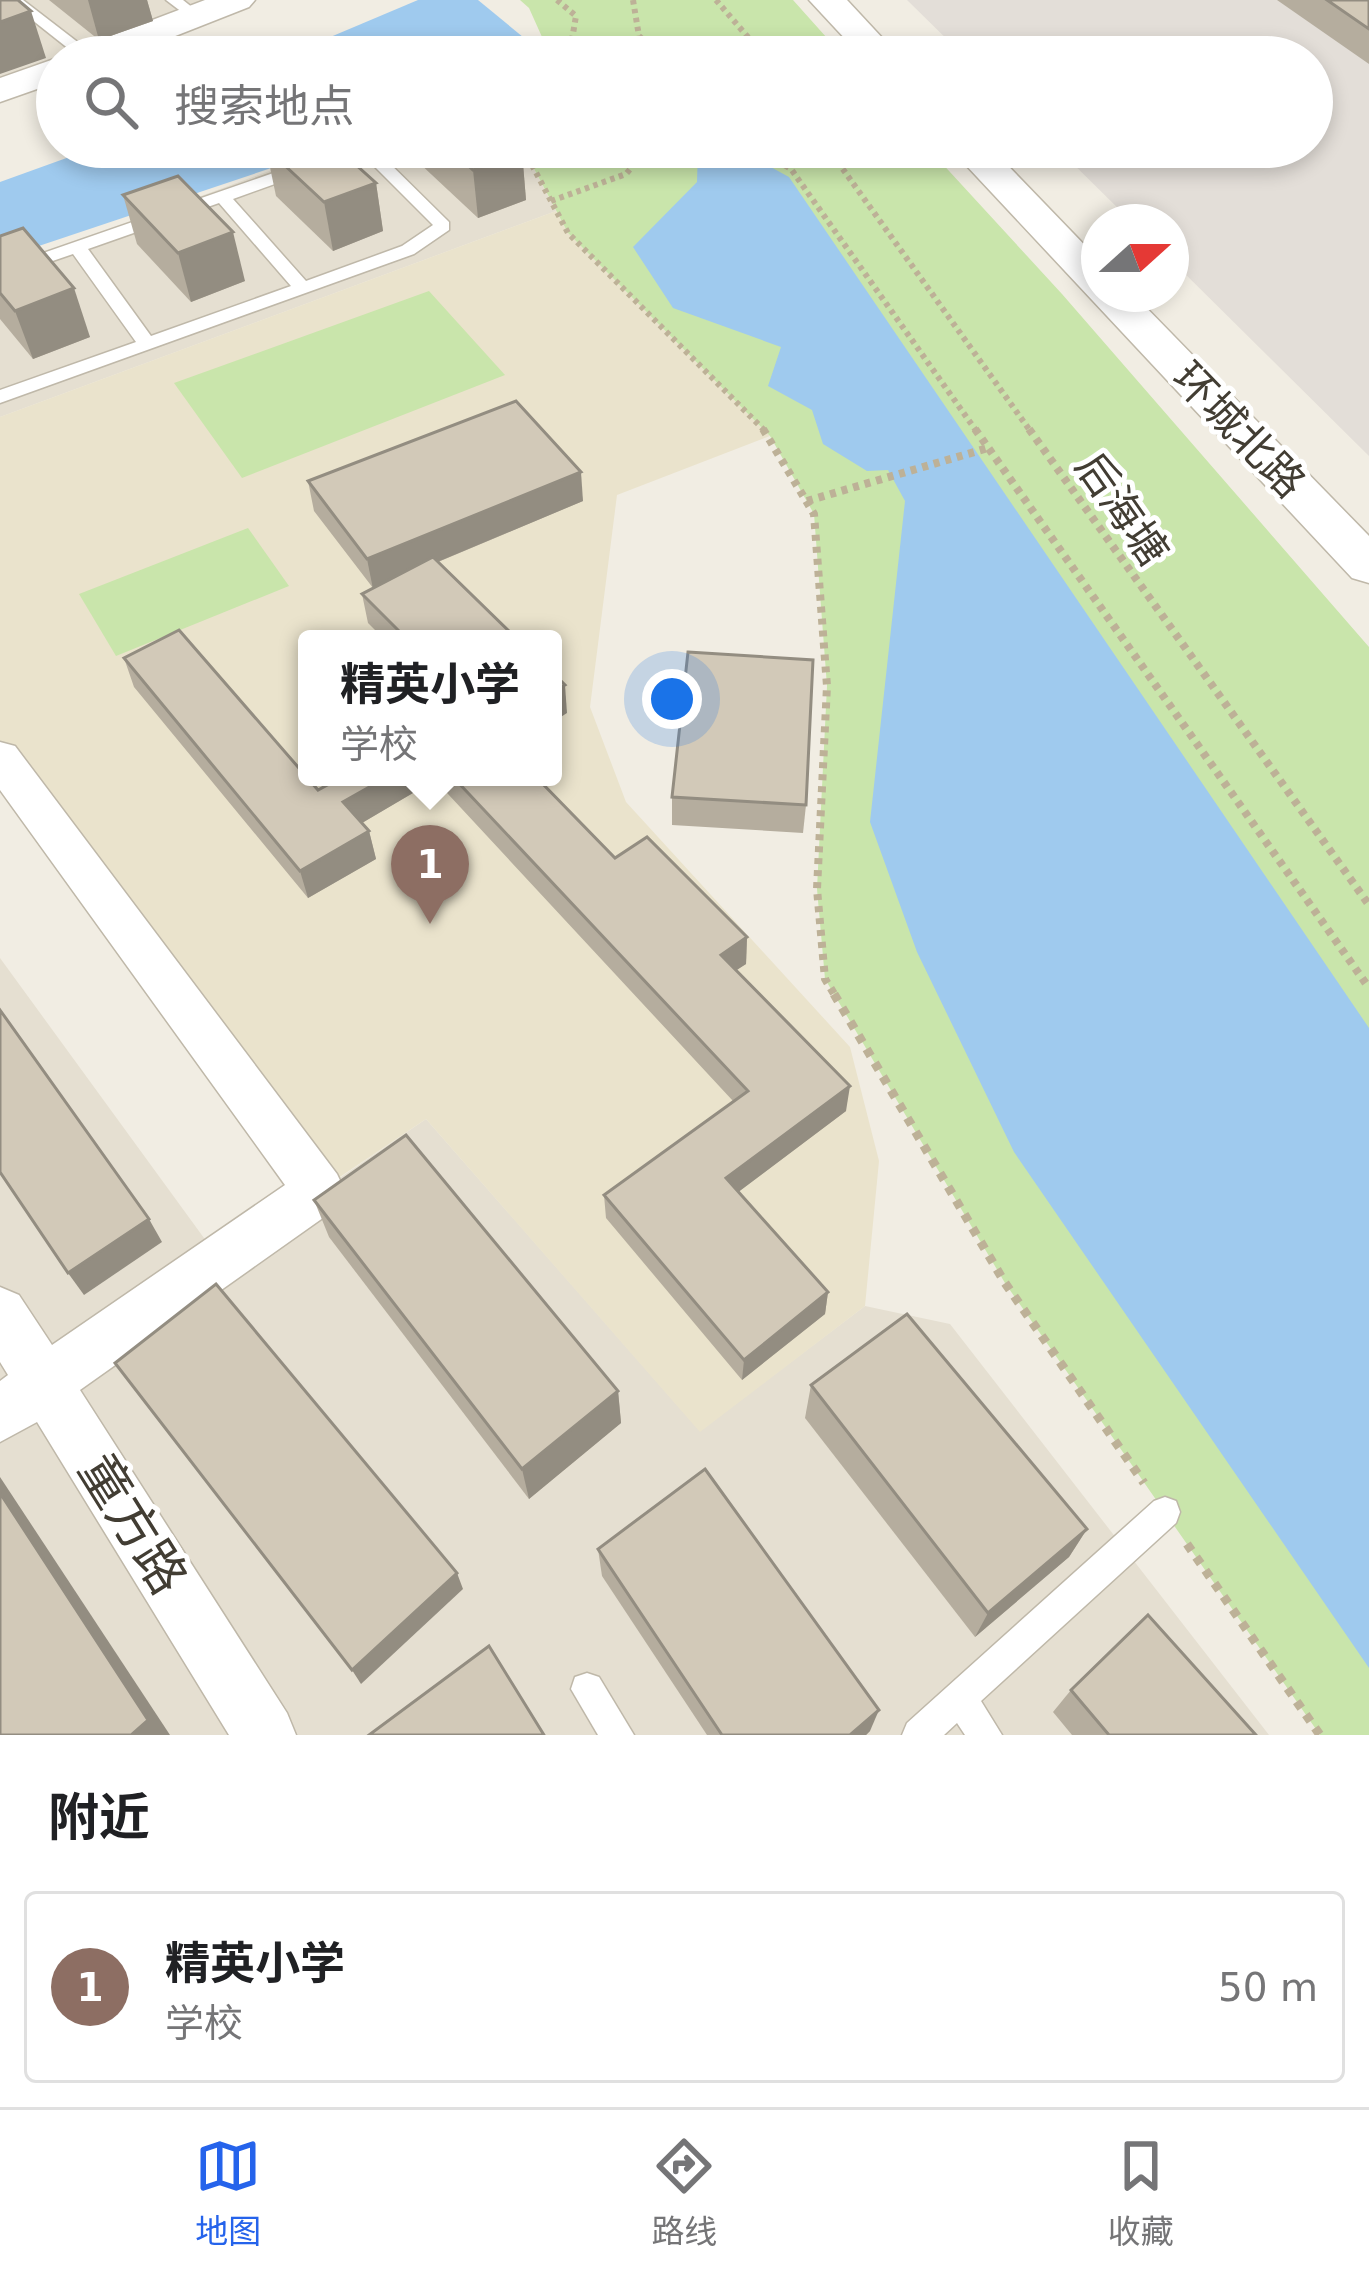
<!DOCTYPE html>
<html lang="zh">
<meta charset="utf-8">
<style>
body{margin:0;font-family:"DejaVu Sans","Noto Sans SC",sans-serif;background:#f2f2f2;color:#202124}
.compass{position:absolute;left:1081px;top:204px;width:108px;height:108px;border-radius:50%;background:#fff;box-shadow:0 6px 18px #0003;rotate:69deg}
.you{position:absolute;left:672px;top:699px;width:42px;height:42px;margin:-30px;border:9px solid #fff;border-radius:50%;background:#1a73e8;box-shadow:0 0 0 18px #1a73e833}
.badge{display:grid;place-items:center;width:78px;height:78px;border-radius:50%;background:#2563eb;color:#fff;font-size:39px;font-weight:700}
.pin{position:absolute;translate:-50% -99px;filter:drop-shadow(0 3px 6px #0008)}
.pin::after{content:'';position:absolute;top:63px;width:42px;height:36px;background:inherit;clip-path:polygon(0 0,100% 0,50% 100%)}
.popup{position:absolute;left:298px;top:630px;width:264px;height:156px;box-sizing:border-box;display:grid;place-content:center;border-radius:12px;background:#fff;filter:drop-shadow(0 3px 9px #0005);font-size:39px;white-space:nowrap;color:#757577}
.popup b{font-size:45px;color:#202124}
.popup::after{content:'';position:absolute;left:50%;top:100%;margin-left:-24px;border:24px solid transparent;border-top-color:#fff}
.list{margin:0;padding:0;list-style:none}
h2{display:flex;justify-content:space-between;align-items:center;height:156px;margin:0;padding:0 48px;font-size:51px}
h2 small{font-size:39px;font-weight:400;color:#757577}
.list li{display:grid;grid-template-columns:78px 1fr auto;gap:36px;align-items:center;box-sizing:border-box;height:192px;margin:0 24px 24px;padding:0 24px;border:3px solid #e0e0e0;border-radius:12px}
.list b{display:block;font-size:45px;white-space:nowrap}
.list p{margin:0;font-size:39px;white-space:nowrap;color:#757577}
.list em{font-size:39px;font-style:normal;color:#757577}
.icon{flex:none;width:66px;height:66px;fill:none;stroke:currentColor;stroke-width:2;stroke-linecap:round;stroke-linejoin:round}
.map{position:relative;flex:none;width:1369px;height:1735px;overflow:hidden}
.search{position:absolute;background:#fff;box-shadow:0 6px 18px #0003;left:36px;right:36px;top:36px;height:132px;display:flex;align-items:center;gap:30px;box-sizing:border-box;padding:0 42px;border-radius:66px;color:#757577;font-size:45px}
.sheet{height:372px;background:#fff}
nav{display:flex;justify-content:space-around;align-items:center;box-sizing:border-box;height:168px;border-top:3px solid #e0e0e0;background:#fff;font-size:33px;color:#757577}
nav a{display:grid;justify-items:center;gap:6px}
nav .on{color:#2563eb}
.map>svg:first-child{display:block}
.residential{fill:#e5dfd1}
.industrial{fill:#e3ded8}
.education{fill:#eae3cc;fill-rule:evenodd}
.green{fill:#c9e5ab}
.water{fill:#9fcaee}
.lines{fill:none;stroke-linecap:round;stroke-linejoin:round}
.service-casing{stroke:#bfb8a9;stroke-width:3}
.minor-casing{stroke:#bfb8a9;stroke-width:3}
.tertiary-casing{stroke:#bfb8a9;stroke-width:3}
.path-far2{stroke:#bdb197;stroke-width:6;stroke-dasharray:4.5 4.5;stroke-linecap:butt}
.path-far1{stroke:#bdb197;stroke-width:8;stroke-dasharray:6 6;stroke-linecap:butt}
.path{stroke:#bdb197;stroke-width:9;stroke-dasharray:8 8;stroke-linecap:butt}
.service{fill:#fff;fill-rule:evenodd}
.minor{fill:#fff;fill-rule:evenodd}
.tertiary{fill:#fff;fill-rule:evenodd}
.wall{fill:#b5ad9e}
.shaded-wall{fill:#938d81}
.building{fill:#d2c9b8;stroke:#938d81;stroke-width:3}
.labels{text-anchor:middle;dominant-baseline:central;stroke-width:10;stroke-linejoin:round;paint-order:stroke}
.street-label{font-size:42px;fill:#423d33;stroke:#fff}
.near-street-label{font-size:51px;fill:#423d33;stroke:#fff}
</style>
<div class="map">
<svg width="1369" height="1735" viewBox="0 0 1369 1735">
<rect width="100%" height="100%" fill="#f1ede3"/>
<g class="residential">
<path d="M0,0H237L89,57H57V69L0,91Z"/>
<path d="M334,147H532V165L556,211L0,417V270Z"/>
<path d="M0,958L220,1260L426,1119L700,1431L865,1306L950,1324L1269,1735H0Z"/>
</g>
<path class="industrial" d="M907,0H1369V456L1171,260V222H1132L1056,147H1312V57H965Z"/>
<path class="education" d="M556,211L568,233L770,436L617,495L590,707L626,802L850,1047L879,1161L865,1306L700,1432L426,1119L319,1191L0,758V417ZM307,639H553V777H307Z"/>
<g class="green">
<path d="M520,0H793L844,57H551L529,8Z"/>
<path d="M532,147H927L1062,294L1369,647V1735H1320L1005,1283L825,979L817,889L827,686L814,514L770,436L568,233L532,165Z"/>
<path d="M429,291L505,375L242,478L174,383Z"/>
<path d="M248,528L289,586L116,656L79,594Z"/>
</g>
<g class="water">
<path d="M418,0H478L529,42L524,57H283Z"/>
<path d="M97,147H334L0,259V182Z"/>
<path d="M698,147H734L789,177L1369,1028V1668L1014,1152L917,952L870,822L905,501L888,470L867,471L823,444L812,410L768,386L781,347L673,308L633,247L697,182Z"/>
</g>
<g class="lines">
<g class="service-casing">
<g id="service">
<path d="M7,0H23L97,57H79Z"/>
<path d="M166,0H183L203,16L191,19Z"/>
<path d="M348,147H373L449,222V230L414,254L0,403V390L136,342L73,254L0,279V268ZM361,153L433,225L402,246L306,281L233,199ZM219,203L291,286L151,336L88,249Z"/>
<path d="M1165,1497L1176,1501L1180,1512L1176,1523L981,1701L1002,1735H965L957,1723L944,1735H902L907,1723L1154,1501Z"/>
<path d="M587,1673L599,1677L634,1735H598L571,1689L575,1677Z"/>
</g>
</g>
<g class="minor-casing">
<path id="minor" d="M0,742L15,746L337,1174L345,1191L337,1208L80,1390L287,1713L296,1735H229L37,1422L0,1442V1381L8,1375L0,1362V1287L19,1295L52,1345L285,1185L0,790Z"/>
</g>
<g class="tertiary-casing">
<g id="tertiary">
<path d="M205,0H255L249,7L122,57H71L76,49Z"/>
<path d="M809,0H847L900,57H862Z"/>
<path d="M57,58V82L0,102V78Z"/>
<path d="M949,147H990L1099,260V294H1133L1369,536V583L1352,578Z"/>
</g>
</g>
<g class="path-far2">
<path d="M557,0L576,16L569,57"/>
<path d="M633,0L639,36L663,57"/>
<path d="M716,0L765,57"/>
<path d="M532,147V165L568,233L766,432"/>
<path d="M754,147L791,169L977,432"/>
<path d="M827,147L1031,432"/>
<path d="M551,201L626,174L649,147"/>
</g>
<g class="path-far1">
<path d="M763,429L814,514L827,686L817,889L825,979L836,997"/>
<path d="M975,429L1369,988"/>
<path d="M1029,429L1369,905"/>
<path d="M807,501L988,448"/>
</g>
<g class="path">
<path d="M834,994L1005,1283L1144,1483"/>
<path d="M1187,1544L1320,1735"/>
</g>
<use href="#service" class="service"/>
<use href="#minor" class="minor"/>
<use href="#tertiary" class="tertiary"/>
</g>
<g class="wall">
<path d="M49,0H147L153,21L99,40Z"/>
<path d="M1277,0H1369V64Z"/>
<path d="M402,147H517L522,152L526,200L478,218Z"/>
<path d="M266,148L376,183L383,231L333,251L276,196Z"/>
<path d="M123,195L245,281L191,302L137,244Z"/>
<path d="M0,236L90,337L33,359L0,319Z"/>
<path d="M308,481L583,501L438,562L517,639H384L368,623L362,594L373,588L314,511Z"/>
<path d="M124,658L318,790L342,777H536L615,858L747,937L746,964L736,970L846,1111L738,1192L828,1292L825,1314L742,1380L606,1218L604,1195L733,1101L435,780L362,823L369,831L376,859L308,898L134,687Z"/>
<path d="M672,797L806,805L803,833L672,825Z"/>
<path d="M314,1200L618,1391L621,1423L529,1499L329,1237Z"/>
<path d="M811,1385L1087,1529L1069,1557L975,1637L805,1418Z"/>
<path d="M598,1549L870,1731L866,1735H707L602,1576Z"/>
<path d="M1071,1690L1256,1735H1072L1053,1712Z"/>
</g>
<g class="shaded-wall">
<path d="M88,0H147L153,21L99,40Z"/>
<path d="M31,11L46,58L0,74V22Z"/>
<path d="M522,152L526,200L478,218L473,170Z"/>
<path d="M376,183L383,231L333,251L324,202Z"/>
<path d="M233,232L245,281L191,302L178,253Z"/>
<path d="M74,288L90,337L33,359L15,311Z"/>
<path d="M581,472L583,501L373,589L367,559Z"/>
<path d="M565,685L567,713L553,722V692Z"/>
<path d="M387,777H435V780L350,830L343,802Z"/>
<path d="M369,831L376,859L308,898L300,871Z"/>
<path d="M747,937L746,964L720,981L721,955Z"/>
<path d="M850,1086L846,1111L725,1202L726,1178Z"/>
<path d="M149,1219L162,1242L84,1295L68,1273Z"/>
<path d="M828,1292L825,1314L742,1380L744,1360Z"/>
<path d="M618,1391L621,1423L529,1499L522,1469Z"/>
<path d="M0,1477L2,1480L170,1735H131L0,1493Z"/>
<path d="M1087,1529L1069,1557L975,1637L988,1613Z"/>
<path d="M457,1573L463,1589L361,1684L352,1670Z"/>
<path d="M879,1710L870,1731L866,1735H850Z"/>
</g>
<g class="building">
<path d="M0,0H18L31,11L0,22Z"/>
<path d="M1327,0H1369V29Z"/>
<path d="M268,147H336L376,183L324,202L266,148Z"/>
<path d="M448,147H517L522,152L473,170Z"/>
<path d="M178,176L233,232L178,253L123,195Z"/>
<path d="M23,228L74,288L15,311L0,293V236Z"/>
<path d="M516,401L581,472L367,559L308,481Z"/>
<path d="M433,557L517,639H407L362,594Z"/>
<path d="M179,630L318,790L342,777H387L343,802L369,831L300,871L124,658Z"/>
<path d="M688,652L813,660L806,805L672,797Z"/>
<path d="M553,673L565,685L553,692Z"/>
<path d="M453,777H536L615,858L647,837L747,937L721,955L850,1086L726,1178L828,1292L744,1360L604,1195L748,1091Z"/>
<path d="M0,1010L149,1219L68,1273L0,1172Z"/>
<path d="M406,1135L618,1391L522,1469L314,1200Z"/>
<path d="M216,1284L457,1573L352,1670L115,1363Z"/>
<path d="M907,1314L1087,1529L988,1613L811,1385Z"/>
<path d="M705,1469L879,1710L850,1735H722L598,1549Z"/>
<path d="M0,1493L148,1720L131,1735H0Z"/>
<path d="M1148,1615L1256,1735H1109L1071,1690Z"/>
<path d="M489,1646L544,1735H369Z"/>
</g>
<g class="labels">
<g class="street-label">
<text transform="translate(1239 430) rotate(46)">环城北路</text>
<text transform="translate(1122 509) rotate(55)">后海塘</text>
</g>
<g class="near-street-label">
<text transform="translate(133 1524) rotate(58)">童方路</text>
</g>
</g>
</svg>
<svg class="compass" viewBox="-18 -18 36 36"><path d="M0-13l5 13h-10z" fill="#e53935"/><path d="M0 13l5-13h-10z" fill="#757577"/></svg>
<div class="you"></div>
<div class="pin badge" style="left:430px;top:924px;background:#8d6e63">1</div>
<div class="popup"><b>精英小学</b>学校</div>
<div class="search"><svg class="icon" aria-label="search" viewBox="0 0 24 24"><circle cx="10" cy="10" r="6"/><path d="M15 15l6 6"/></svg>搜索地点</div>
</div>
<section class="sheet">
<h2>附近<small></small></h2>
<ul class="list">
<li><span class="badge" style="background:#8d6e63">1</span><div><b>精英小学</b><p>学校</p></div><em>50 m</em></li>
</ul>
</section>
<nav>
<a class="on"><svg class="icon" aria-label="map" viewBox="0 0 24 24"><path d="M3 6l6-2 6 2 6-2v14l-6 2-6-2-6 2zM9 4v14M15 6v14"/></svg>地图</a>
<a><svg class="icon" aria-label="directions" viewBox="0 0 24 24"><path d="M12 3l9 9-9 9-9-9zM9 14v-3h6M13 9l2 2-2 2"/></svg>路线</a>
<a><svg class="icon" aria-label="saved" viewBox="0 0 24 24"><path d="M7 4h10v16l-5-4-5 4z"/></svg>收藏</a>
</nav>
